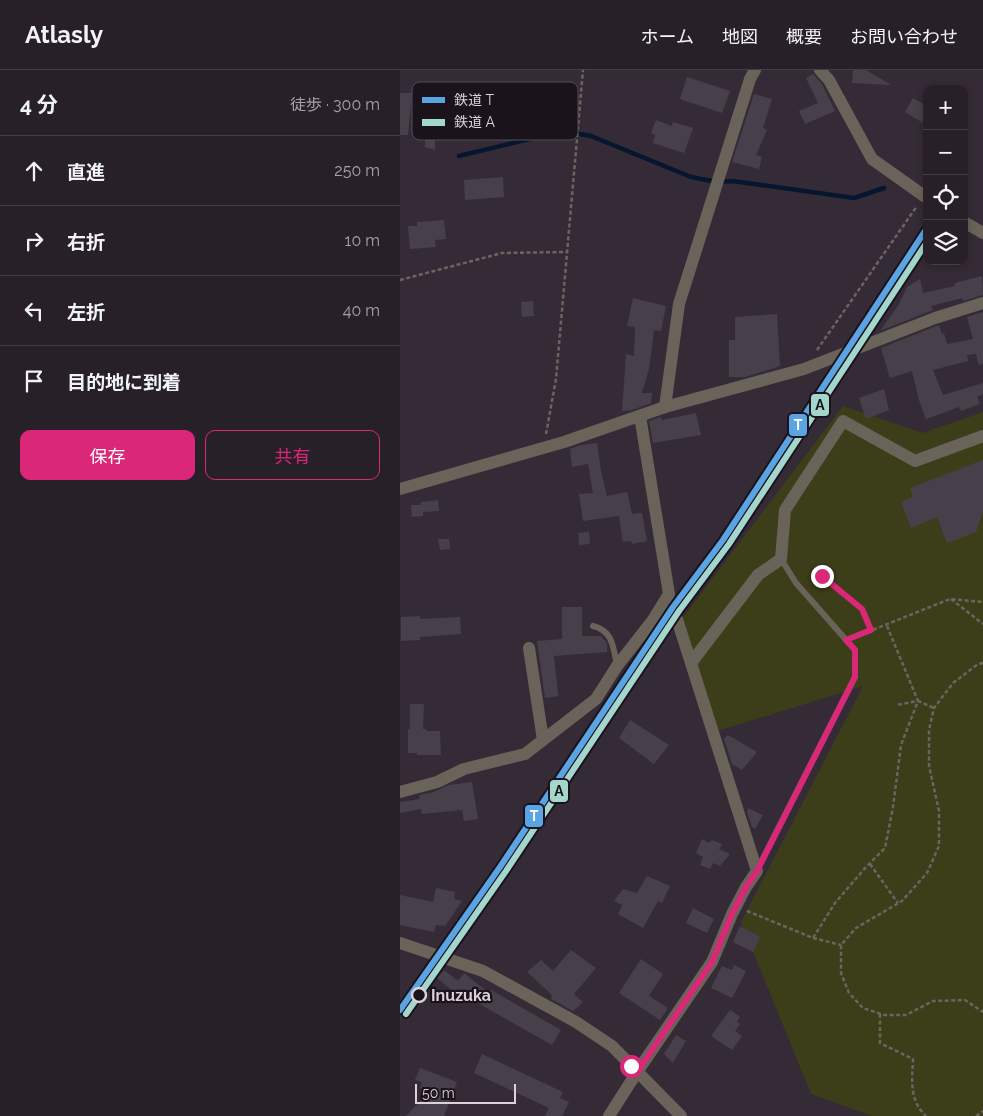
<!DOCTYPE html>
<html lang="ja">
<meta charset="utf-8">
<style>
body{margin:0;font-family:Raleway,"Noto Sans JP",sans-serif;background:#302830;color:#f1f3f6}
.controls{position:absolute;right:15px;top:15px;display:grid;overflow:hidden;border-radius:10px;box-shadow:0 2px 8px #0003}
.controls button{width:45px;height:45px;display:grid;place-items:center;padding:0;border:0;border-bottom:1px solid #443e45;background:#282028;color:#f1f3f6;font:25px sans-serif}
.scale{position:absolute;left:15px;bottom:12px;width:101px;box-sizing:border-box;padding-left:5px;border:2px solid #dcd0dc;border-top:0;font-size:14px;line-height:18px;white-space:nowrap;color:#dcd0dc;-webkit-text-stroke:4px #1b131c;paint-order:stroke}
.stop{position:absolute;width:15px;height:15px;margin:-11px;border:4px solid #db2777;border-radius:50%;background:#fff}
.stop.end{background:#db2777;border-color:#fff;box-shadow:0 1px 5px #0008}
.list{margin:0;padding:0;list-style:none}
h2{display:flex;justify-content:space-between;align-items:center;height:65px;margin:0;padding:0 20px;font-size:21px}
h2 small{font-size:16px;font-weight:400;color:#a5a3a8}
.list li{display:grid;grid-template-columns:32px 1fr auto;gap:15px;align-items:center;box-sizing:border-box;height:70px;padding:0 20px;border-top:1px solid #443e45}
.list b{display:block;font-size:19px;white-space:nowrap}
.list em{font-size:16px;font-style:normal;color:#a5a3a8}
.actions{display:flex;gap:10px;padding:15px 20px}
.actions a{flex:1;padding:11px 0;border:1px solid #db2777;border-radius:10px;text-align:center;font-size:18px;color:#db2777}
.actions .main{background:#db2777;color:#fff}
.icon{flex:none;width:28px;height:28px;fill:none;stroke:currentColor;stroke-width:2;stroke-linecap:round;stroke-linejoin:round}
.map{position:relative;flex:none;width:583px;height:1046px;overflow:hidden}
header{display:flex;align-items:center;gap:30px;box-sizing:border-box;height:70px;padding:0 25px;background:#282028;border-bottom:1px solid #443e45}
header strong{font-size:24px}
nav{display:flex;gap:28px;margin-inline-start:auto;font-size:18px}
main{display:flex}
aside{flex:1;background:#282028}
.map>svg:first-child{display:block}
.green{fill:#3c3e19}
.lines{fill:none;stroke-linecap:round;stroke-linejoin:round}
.stream{stroke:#06162e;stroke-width:4.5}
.building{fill:#47404a}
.path{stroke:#6b6561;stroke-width:2.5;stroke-dasharray:4 2.5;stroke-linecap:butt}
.lane{stroke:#6a635a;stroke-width:6}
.street{stroke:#6a635a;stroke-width:12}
.rail-1-casing{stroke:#1b131c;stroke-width:10}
.rail-2-casing{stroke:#1b131c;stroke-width:10}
.rail-1{stroke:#5aa4e4;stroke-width:6}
.rail-2{stroke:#a3d6cc;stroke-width:6}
.route{stroke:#db2777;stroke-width:6}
.stop-dot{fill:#1b131c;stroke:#dcd0dc;stroke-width:2.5}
.labels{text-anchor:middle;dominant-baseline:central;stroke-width:4.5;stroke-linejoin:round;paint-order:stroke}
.stop-label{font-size:16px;font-weight:bold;fill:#dcd0dc;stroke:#1b131c;text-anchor:start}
.key{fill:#1b131c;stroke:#554c56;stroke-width:1}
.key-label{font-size:14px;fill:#dcd0dc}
.line-badge{stroke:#1b131c;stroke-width:2}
.badge-label{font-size:14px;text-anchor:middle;font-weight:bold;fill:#fff}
.pale-badge-label{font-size:14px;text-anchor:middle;font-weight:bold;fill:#111}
</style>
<header>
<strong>Atlasly</strong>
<nav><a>ホーム</a><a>地図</a><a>概要</a><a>お問い合わせ</a></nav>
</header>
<main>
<aside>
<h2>4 分<small>徒歩 · 300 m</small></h2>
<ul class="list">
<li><svg class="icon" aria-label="ahead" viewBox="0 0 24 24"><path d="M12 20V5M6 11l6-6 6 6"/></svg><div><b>直進</b></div><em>250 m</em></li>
<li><svg class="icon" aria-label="right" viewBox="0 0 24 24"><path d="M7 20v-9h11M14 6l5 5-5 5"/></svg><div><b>右折</b></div><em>10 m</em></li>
<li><svg class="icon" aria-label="left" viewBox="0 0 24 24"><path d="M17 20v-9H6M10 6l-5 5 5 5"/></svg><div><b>左折</b></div><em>40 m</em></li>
<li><svg class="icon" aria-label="arrive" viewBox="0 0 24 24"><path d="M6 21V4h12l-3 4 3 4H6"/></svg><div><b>目的地に到着</b></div></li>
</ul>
<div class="actions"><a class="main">保存</a><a>共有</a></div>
</aside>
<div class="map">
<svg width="583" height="1046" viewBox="0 0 583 1046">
<rect width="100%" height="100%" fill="#352b36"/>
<path class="green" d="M443,336L523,363L583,342V1046H472L411,1024L341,852L463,616L314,662L281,550Z"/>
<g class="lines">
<path class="stream" d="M59,86L163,61L191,66L291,107L317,112L333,111L454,128L484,118"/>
</g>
<g class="building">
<path d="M453,0H466L491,15L452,13Z"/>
<path d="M413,4L422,14L435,41L405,54L399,41L418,33L406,8Z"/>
<path d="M287,7L330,21L322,43L280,29Z"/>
<path d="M45,12L60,15L53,38L71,40L70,43L94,42V59L32,56L36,37H39Z"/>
<path d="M0,23H12L8,65H0Z"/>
<path d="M354,24L372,29L363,58L367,60L356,85L362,87L359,99L332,92Z"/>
<path d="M513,28L527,36V47L523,53L505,42Z"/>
<path d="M256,50L272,56L273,52L293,58L284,83L253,73L255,65L251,63Z"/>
<path d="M25,67L35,68V80L25,77Z"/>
<path d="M103,107L104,127L65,130L64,110Z"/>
<path d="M44,150L46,169L35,170L36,177L10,179L8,156H17V152Z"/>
<path d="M582,206L583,225L563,231L562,228L531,236L533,240L480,261L498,236L507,217L520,209L523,223L555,216V213Z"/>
<path d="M233,228L266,236L261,261L254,260L249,299L242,323H252L251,333L232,340L222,341L226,284L234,286L235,257L227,256Z"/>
<path d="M133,231L134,246L122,247L121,232Z"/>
<path d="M583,242V294L579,295L576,284L567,285L568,291L533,300L543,325L583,313V324L577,327L580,334L561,341L559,337L526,349L519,330L512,301L490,308L481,278L539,255L542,264L544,263L547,274L573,269L567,247Z"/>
<path d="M377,244L380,296L345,307H329V270H335V247Z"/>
<path d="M484,319L489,340L466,349L459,328Z"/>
<path d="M296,343L301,365L253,373L249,351L261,347L262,350Z"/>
<path d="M197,373L201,401L207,426L227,422L232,444L242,443L247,471L232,474L231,471L223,472L219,446L183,451L179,424L193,423L188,394L172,397L170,379L181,375Z"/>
<path d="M583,390V441L576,462L547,473L537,447L511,458L501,432L513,427L510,418Z"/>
<path d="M38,430L39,441L23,442V446L12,447L11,435H21V432Z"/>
<path d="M189,462L190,474L179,475L178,463Z"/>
<path d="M38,469H49L50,479L40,480Z"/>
<path d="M162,537H182V566H201L207,573V582L154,586L158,623H157L159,626L145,628L137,571L162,569Z"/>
<path d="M20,546V549L60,547L61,564L20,567V570L1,571V547Z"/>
<path d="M10,634H24L23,659H26V661H40L41,685H17V683H8V659H10Z"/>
<path d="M230,650L269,675L254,694L219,668Z"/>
<path d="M328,665L357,682L342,700L332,694L324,669Z"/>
<path d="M72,712L78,749L64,751L62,740L22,744L21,739L0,743V732L20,729L19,725L31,723L49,715Z"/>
<path d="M348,738L363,745L355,759L352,757L347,742Z"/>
<path d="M302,769L309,773L312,770L322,774L319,779L330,784L320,796L313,793L310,799L300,795L303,787L296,783Z"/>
<path d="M247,806L270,816L262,833L258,831L243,858L218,844L222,835L214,831L223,819L237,823Z"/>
<path d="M36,818L55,822L54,829L62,831L45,856L36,855L34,862L0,855V825L33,832Z"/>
<path d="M293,838L314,849L307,863L286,853Z"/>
<path d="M340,856L360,867L353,882L333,872Z"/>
<path d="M171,880L196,898L174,924L183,932L173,941L151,929L152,925L127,902L141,890L153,901Z"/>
<path d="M241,889L263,904L249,926L268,938L260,950L219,923Z"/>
<path d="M334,895L346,901L332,928L311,918L322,896L332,900Z"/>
<path d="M44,900L58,911L64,903L89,923L91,920L161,960L152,975L67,927L62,933L54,922L37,908Z"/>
<path d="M330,940L340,947L337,952L340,954L335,961L342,966L332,980L311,966Z"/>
<path d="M276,965L286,971L273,993L264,984Z"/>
<path d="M82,984L163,1022L160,1028L169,1032L162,1046H145L149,1038L74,1003Z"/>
<path d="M20,998L57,1012L44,1046H6L30,1021L20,1018L22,1012L15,1010Z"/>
</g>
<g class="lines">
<g class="path">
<path d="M0,210L102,183L167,182"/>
<path d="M417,280L517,136"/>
<path d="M146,364L156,309L183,0"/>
<path d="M422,506L461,539L471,560"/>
<path d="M551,529L583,554"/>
<path d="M487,556L518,631L496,635"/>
<path d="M455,567L550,529L583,532"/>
<path d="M583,593L578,594L553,613L534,638L529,660V696L539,741V776L527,803L502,831L456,858L441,875V903L449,923L463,938L484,945H506L533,931L565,930L583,942"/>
<path d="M470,794L498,833"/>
<path d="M347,841L413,868L435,833L466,797L485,778L493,737L501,675L518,631L534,638"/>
<path d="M413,868L441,875"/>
<path d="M480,944V973L513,989C512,1011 509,1030 526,1046"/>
<path d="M576,1046L583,1041"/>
</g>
<g class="lane">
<path d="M269,524L277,549"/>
<path d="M193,556C213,561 213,577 217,595"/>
<path d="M357,800L455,607V580L396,513L381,489"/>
</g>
<g class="street">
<path d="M420,0L429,10L472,89L527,128"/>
<path d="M564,152L583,163"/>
<path d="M265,337L279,234L350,9L355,0"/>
<path d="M0,419L164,372L265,337L404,299L535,248L583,233"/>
<path d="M129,578L143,670"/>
<path d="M291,593L358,505L381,489L385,440L443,351L515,391L583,366"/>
<path d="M0,722L37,712L64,699L125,684L196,629L217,596L253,550L269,524L240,346"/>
<path d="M0,873L83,901L176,952L212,976L281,1046"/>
<path d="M209,1046L237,1002L312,892L332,844L346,817L357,801L277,549"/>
</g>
<g class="rail-1-casing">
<path id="rail-1" d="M0,940L100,797L273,537L323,470L527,158"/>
</g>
<g class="rail-2-casing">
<path id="rail-2" d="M6,944L106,801L279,541L329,474L527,172"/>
</g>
<use href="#rail-1" class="rail-1"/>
<use href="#rail-2" class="rail-2"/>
</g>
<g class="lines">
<path class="route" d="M231,996L237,1002L312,892L332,844L346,817L357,801L455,607V580L446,570L471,560L462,539L422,506"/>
</g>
<circle class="stop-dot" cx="19" cy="925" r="7"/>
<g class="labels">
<g class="stop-label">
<text x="31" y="925">Inuzuka</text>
</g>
</g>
<rect x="12" y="12" width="166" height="58" rx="8" class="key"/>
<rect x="22" y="27" width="23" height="6" fill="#5aa4e4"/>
<rect x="22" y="49" width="23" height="7" fill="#a3d6cc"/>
<g class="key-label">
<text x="54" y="35">鉄道 T</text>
<text x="54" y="57">鉄道 A</text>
</g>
<g class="line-badge">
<rect x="410" y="323" width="20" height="24" rx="5" fill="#a3d6cc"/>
<rect x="388" y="343" width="20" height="24" rx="5" fill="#5aa4e4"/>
<rect x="149" y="709" width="20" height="24" rx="5" fill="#a3d6cc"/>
<rect x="124" y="734" width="20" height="24" rx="5" fill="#5aa4e4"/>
</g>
<g class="badge-label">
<text x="398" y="360">T</text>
<text x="134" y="751">T</text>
</g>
<g class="pale-badge-label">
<text x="420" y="340">A</text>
<text x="159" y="726">A</text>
</g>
</svg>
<div class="controls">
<button>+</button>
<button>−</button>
<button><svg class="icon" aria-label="locate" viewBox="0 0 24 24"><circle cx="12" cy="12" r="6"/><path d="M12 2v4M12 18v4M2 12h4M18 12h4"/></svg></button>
<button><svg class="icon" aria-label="layers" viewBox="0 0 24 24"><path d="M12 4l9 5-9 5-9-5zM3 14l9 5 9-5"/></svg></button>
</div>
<div class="scale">50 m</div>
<div class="stop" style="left:231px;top:996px"></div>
<div class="stop end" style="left:422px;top:506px"></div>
</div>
</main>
